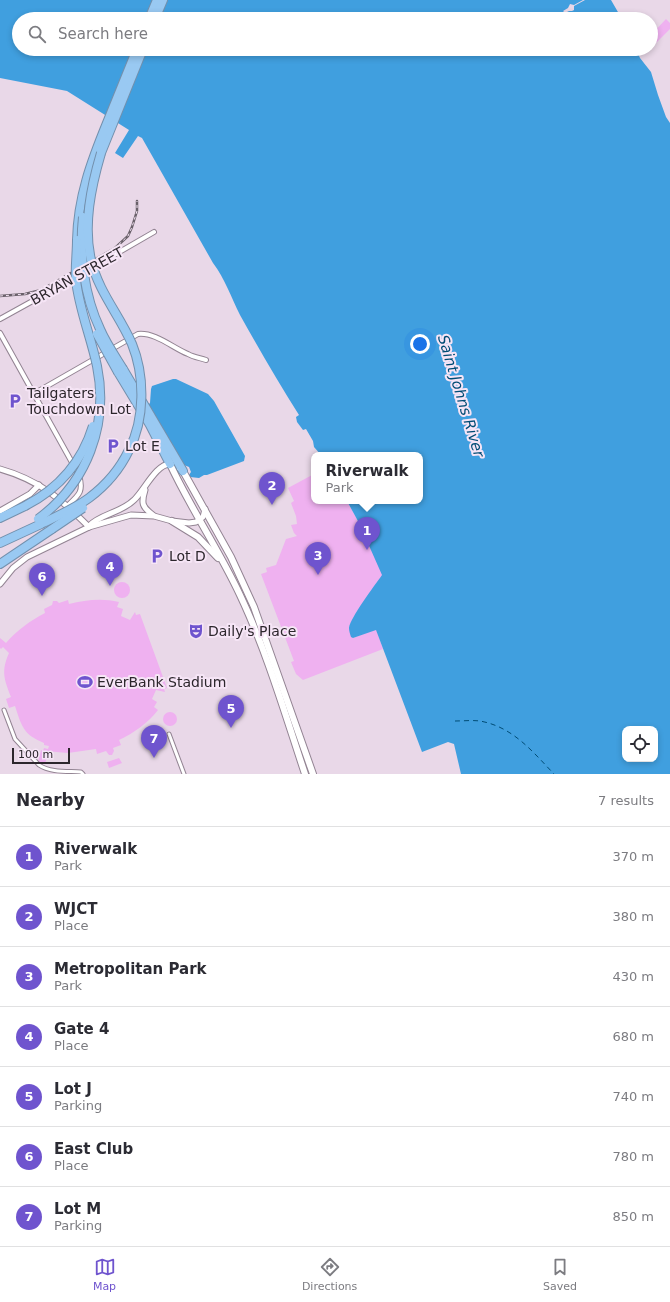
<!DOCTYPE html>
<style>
body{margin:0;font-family:"DejaVu Sans",sans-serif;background:#f7f7f7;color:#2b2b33}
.controls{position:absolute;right:12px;bottom:12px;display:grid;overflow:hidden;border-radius:8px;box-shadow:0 2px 6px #0003}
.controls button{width:36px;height:36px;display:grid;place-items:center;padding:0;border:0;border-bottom:1px solid #e1e1e2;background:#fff;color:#2b2b33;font:20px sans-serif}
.scale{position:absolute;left:12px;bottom:10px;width:58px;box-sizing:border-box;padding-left:4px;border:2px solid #2c262c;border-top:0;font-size:11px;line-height:14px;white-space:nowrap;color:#2c262c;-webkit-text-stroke:3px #f6e5f6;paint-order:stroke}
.you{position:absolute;left:420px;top:344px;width:14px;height:14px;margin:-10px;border:3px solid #fff;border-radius:50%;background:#1a73e8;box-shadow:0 0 0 6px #1a73e833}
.badge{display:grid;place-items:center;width:26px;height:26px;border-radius:50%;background:#6f54ce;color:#fff;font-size:13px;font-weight:700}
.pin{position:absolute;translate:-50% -33px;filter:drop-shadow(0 1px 2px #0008)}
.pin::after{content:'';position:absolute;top:21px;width:14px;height:12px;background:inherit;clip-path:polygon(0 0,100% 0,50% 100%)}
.popup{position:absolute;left:311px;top:452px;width:112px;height:52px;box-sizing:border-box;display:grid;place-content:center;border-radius:8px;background:#fff;filter:drop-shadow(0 1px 3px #0005);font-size:13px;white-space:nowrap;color:#7c7c81}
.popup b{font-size:15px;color:#2b2b33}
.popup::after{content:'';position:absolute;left:50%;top:100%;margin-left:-8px;border:8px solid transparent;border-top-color:#fff}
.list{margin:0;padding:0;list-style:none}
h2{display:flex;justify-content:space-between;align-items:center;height:52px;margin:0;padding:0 16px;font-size:17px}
h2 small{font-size:13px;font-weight:400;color:#7c7c81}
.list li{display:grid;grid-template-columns:26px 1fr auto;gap:12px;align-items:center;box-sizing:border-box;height:60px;padding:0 16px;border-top:1px solid #e1e1e2}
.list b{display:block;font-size:15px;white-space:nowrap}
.list p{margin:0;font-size:13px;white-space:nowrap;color:#7c7c81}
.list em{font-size:13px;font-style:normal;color:#7c7c81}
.icon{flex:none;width:22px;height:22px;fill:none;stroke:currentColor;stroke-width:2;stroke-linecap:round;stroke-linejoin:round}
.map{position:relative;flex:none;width:670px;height:774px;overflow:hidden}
.search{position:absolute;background:#fff;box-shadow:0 2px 6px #0003;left:12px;right:12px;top:12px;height:44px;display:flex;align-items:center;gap:10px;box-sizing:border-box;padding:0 14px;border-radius:22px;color:#7c7c81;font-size:15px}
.sheet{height:472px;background:#fff}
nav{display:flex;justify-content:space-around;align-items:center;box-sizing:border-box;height:56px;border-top:1px solid #e1e1e2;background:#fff;font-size:11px;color:#7c7c81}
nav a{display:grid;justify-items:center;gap:2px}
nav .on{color:#6f54ce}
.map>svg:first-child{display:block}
.green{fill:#efb1f0}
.water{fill:#409fdf;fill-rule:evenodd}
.pier{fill:#e9d8e8}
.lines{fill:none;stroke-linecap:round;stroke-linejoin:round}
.ferry{stroke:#004c75;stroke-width:1;stroke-dasharray:5 4;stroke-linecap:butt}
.pedestrian-casing{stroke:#938493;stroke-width:5}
.minor-casing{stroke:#938493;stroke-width:6}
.tertiary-casing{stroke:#938493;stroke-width:7}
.secondary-casing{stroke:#938493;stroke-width:8}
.motorway-casing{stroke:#7390ad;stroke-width:10}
.pedestrian{stroke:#fff;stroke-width:3}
.minor{stroke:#fff;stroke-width:4}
.tertiary{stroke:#fff;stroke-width:5}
.secondary{stroke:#fff;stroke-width:6}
.motorway{stroke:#99c9f2;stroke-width:8}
.rail-casing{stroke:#696069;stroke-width:2.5}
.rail{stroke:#f6e5f6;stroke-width:1;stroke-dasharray:3;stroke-linecap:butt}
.motorway-bridge-casing{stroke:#7390ad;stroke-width:10;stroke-linecap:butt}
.motorway-bridge{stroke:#99c9f2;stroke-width:8}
.labels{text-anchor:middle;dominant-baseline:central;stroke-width:4;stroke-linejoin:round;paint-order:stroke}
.street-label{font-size:14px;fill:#2c262c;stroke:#f6e5f6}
.poi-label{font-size:14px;fill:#2c262c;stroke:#f6e5f6;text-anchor:start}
.water-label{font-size:15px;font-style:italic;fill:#004c75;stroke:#f6e5f6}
</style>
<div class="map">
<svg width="670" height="774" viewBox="0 0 670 774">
<rect width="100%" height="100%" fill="#e9d8e8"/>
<g class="green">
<path d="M666,19L670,23V29L651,48V35Z"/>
<path d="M314,474V501H347L359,523L383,575L353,618L349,627L353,638L376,629L383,649L303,680L296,674L291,662L294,661L261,574L267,572L266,568L276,565L286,539L297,536L294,533L291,525L297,524L296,516L291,503L294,501L288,488Z"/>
<circle cx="122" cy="590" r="8"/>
<path d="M68,600L69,604C85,600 102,598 119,602L117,607L123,609L121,616L130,620L135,612L136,615L140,614L167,688L164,689L165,692L156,690L152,699L157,702L154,707L158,710C148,723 134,733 119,740L121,745L113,748L114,751L112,755H109L106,751L97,754L96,749L68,753L45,751L48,753L45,764L38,762L41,750L43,751L44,748L48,749L49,746L44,745V743C23,734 22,727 15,706L9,708L6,699L11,697C4,679 1,671 9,653L3,647L1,649L0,648V638L6,643C17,630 30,621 45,613L44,609L52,605L53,601H57L59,603Z"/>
<circle cx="170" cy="719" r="7"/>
<path d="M119,758L122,763L109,768L107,762Z"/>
</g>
<g class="water">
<path d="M0,0H611L622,19H19V49H636L640,58L651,72L658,95L666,117L670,123V774H461L454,744L448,742L422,752L376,630L353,638L351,637C350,634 349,631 349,628C350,618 375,585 382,575L359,523L347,501H420V455H321L314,447L313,441L306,429L303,430L297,422L296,417L299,415C278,382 259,349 240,315C231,297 225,279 213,263L142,138L138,136L123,158L115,153L129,130L67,91L0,78ZM625,729H655V759H625Z"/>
<path d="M173,379H176L208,394L214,401L245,456L244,461L207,475H204L199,478L190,477L189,475L191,472L189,467L184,465L148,405L150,403L151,389L152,386Z"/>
</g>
<path class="pier" d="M583,0H585L574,6V10L572,11H569L565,13L563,11L568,8L570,4L574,5Z"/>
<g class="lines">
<path class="ferry" d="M455,721C463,721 472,720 480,721C513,727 532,751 554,774"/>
<g class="pedestrian-casing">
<g id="pedestrian">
<path d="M4,710L15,739L39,765C51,773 68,771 81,772L83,774"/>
<path d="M169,734L184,774"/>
</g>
</g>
<g class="minor-casing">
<g id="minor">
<path d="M83,273L154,232"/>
<path d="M0,319L76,277"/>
<path d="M0,333L79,475C84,492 79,495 67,506"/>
<path d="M35,393L138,334C155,332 173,348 188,354C193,357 200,358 206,360"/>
</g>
</g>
<g class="tertiary-casing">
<g id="tertiary">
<path d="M0,469C39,480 61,499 89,527"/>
<path d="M145,490C141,503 142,507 153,515"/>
<path d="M0,511L30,494L39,485"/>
<path d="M89,526C100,514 121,513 134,500C144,491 156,464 170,464"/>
<path d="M0,584L13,568L27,557L89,527L131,515L154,516L172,521L189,523L196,522L203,517L205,509"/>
</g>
</g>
<g class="secondary-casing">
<g id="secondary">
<path d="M170,464C191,509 219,550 240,595C267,652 285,714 305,774"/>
<path d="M180,468L183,471L231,557L254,607L313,774"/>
<path d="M172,521L198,537L218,558"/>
</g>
</g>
<g class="motorway-casing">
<g id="motorway">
<path d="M149,19L157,0"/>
<path d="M155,19L163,0"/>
<path d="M101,153L143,49"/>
<path d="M77,240C78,197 91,162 107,123C117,98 127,74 137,49"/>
<path d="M123,369L183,471"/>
<path d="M118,372L150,425L170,464"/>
<path d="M0,518L25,506"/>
<path d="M0,543L41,524"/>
<path d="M0,564L52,529"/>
</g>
</g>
<use href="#pedestrian" class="pedestrian"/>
<use href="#minor" class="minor"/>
<use href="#tertiary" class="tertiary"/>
<use href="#secondary" class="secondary"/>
<use href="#motorway" class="motorway"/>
<g class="rail-casing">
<path id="rail" d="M0,296L25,294L41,290L115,248L128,236L132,227L137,211V201"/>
</g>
<use href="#rail" class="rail"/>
<g class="motorway-bridge-casing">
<g id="motorway-bridge">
<path d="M83,217C79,254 84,295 100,329C106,343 115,356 123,369"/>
<path d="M97,334L118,372"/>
<path d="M25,506C58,489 82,462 93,426"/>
<path d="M38,519C87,483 109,425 97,366C91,337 79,309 76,280C75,267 77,253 77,240"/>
<path d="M41,524C57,516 74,509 89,498C105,486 120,469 129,450C145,419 145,376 132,344C119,314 99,293 91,260C83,225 91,187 101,153"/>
<path d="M52,529L83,508"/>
</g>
</g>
<use href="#motorway-bridge" class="motorway-bridge"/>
</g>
<defs>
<g id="parking-bare" transform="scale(1.2)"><path d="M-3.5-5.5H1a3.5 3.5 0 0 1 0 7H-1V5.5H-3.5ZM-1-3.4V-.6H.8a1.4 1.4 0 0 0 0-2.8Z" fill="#6f54ce" stroke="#f6e5f6" stroke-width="2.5" paint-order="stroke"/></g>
<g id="theatre-bare" transform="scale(1.2)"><path d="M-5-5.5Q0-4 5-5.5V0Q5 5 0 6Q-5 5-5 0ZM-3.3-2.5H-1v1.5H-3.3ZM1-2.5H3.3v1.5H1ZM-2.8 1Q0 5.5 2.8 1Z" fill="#6f54ce" stroke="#f6e5f6" stroke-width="2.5" paint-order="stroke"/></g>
<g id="stadium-bare" transform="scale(1.2)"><path d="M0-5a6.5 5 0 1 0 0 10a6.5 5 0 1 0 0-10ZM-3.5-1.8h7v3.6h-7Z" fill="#6f54ce" stroke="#f6e5f6" stroke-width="2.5" paint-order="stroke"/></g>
</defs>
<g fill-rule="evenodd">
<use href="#parking-bare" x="15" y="401"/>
<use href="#parking-bare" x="113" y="446"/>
<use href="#parking-bare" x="157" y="556"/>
<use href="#theatre-bare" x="196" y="631"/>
<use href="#stadium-bare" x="85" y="682"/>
</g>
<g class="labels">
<g class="street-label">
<text transform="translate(77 276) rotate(-29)">BRYAN STREET</text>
</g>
<g class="poi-label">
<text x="27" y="393">Tailgaters<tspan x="27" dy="16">Touchdown Lot</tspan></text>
<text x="125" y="446">Lot E</text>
<text x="169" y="556">Lot D</text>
<text x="208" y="631">Daily's Place</text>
<text x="97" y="682">EverBank Stadium</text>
</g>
<g class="water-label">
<text transform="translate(461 396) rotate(73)">Saint Johns River</text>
</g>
</g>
</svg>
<div class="controls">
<button><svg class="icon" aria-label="locate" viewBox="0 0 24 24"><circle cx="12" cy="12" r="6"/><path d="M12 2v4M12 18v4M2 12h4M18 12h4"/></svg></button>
</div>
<div class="scale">100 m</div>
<div class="you"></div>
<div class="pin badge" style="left:367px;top:550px">1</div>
<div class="popup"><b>Riverwalk</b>Park</div>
<div class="pin badge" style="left:272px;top:505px">2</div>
<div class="pin badge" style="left:318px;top:575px">3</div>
<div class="pin badge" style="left:110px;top:586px">4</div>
<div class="pin badge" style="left:231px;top:728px">5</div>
<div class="pin badge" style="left:42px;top:596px">6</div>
<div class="pin badge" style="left:154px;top:758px">7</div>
<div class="search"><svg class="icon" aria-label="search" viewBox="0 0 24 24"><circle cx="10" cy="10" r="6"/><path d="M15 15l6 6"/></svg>Search here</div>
</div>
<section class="sheet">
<h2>Nearby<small>7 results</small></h2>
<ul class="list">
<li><span class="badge">1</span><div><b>Riverwalk</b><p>Park</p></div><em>370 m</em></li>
<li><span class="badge">2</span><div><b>WJCT</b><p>Place</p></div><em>380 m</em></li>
<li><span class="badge">3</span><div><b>Metropolitan Park</b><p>Park</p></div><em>430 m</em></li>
<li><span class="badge">4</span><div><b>Gate 4</b><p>Place</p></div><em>680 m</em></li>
<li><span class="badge">5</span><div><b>Lot J</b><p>Parking</p></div><em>740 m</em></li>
<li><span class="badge">6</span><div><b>East Club</b><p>Place</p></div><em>780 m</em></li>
<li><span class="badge">7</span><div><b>Lot M</b><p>Parking</p></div><em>850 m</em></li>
</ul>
</section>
<nav>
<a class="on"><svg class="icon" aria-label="map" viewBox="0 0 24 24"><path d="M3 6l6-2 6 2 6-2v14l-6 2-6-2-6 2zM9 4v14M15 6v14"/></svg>Map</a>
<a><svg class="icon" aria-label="directions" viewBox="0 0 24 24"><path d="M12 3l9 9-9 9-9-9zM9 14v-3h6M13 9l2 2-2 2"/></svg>Directions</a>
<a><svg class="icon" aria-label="saved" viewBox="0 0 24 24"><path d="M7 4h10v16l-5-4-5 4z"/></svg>Saved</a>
</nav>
